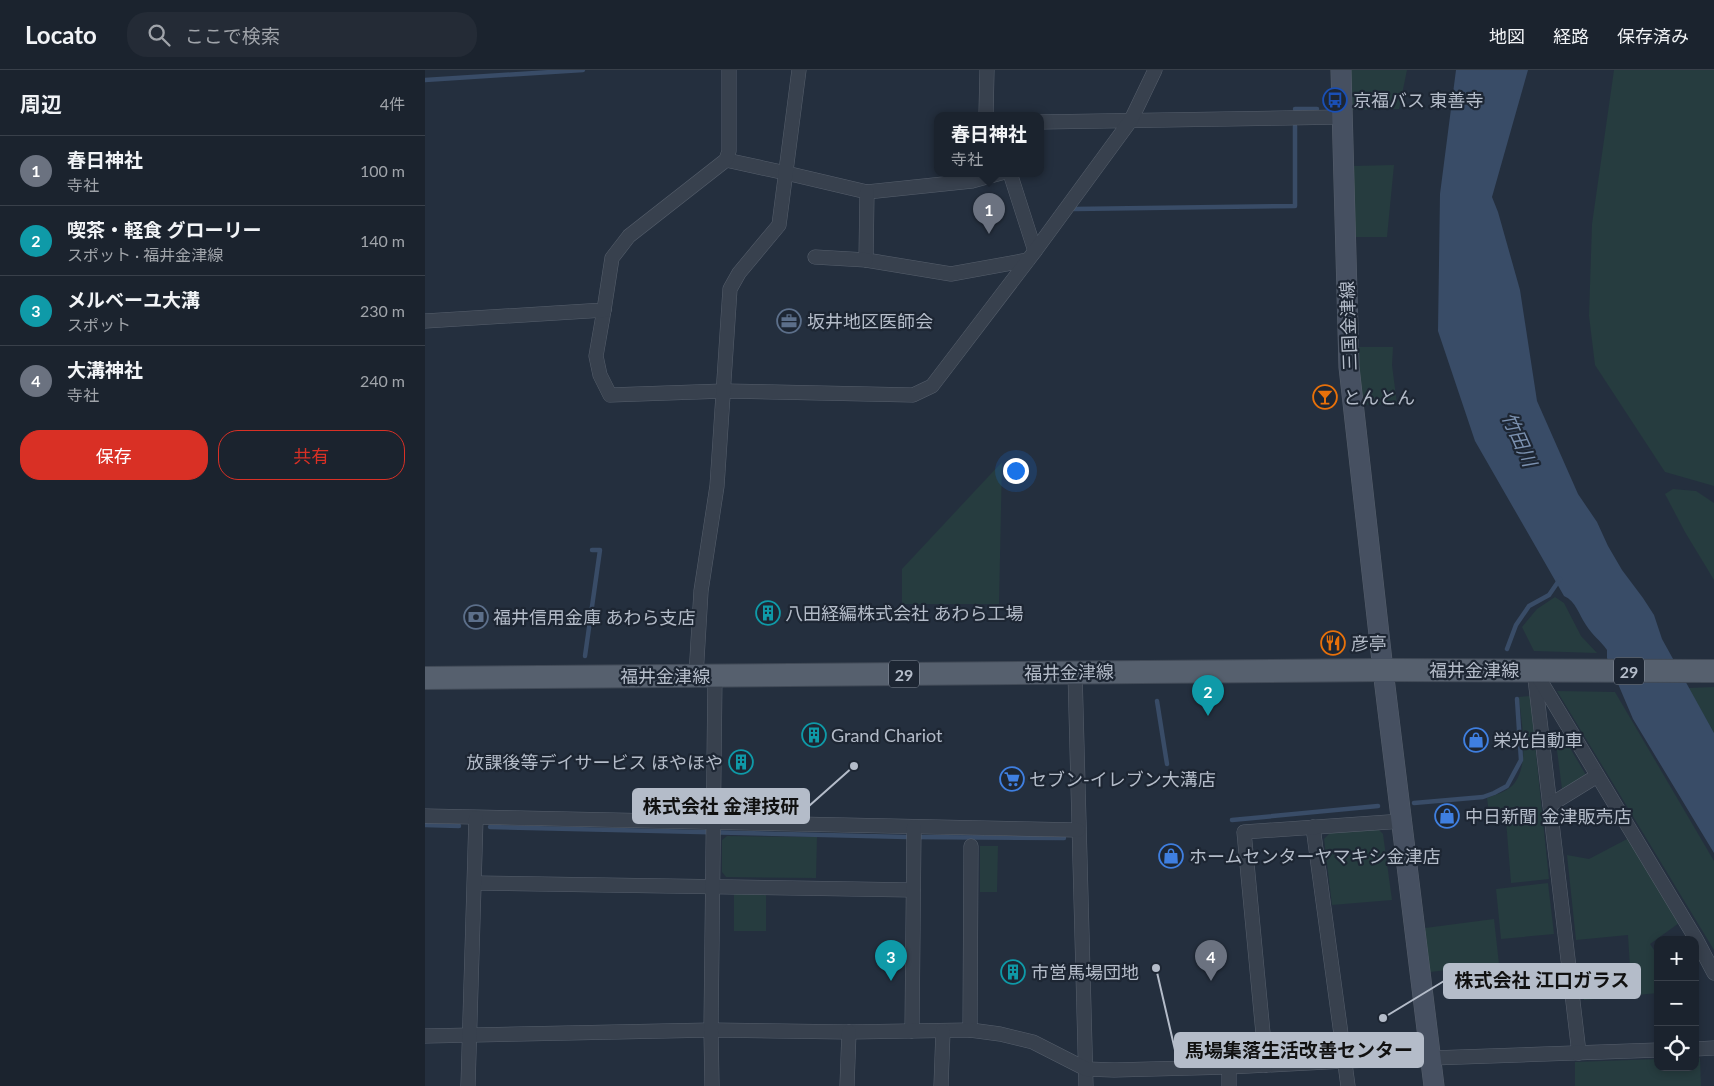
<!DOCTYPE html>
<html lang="ja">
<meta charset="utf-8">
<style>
body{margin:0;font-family:Lato,"Noto Sans JP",sans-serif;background:#242b36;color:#f1f3f6}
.controls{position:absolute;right:15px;bottom:15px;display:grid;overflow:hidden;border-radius:10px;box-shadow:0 2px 8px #0003}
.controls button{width:45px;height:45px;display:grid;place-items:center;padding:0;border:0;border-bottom:1px solid #39404a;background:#1b232e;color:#f1f3f6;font:25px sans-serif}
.you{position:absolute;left:590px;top:400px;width:18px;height:18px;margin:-12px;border:4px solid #fff;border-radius:50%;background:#1a73e8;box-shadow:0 0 0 8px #1a73e833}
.badge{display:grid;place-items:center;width:32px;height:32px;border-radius:50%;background:#d93025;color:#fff;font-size:16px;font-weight:700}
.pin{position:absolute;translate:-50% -41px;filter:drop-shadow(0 1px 2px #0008)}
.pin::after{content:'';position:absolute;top:26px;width:18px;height:15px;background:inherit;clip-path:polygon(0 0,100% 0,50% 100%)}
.popup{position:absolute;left:509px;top:42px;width:110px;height:65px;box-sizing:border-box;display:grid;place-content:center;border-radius:10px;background:#1b232e;filter:drop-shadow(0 1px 4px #0005);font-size:16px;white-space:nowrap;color:#a0a4aa}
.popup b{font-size:19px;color:#f1f3f6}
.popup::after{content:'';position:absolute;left:50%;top:100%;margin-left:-10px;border:10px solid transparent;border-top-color:#1b232e}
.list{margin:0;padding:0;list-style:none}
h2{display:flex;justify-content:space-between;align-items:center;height:65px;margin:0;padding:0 20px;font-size:21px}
h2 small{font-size:16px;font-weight:400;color:#a0a4aa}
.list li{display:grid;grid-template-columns:32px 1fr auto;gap:15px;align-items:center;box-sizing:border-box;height:70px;padding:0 20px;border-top:1px solid #39404a}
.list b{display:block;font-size:19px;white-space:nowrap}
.list p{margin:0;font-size:16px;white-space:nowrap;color:#a0a4aa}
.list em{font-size:16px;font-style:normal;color:#a0a4aa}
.actions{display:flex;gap:10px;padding:15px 20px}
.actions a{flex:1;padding:11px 0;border:1px solid #d93025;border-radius:20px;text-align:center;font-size:18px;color:#d93025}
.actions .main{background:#d93025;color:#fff}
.icon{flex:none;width:28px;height:28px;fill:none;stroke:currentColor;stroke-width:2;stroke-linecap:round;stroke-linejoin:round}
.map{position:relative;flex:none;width:1289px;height:1016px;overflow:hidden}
header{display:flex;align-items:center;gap:30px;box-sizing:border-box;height:70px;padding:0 25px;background:#1b232e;border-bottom:1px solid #39404a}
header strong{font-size:24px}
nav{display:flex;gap:28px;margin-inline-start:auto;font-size:18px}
.search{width:350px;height:45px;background:#242b36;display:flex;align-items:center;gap:12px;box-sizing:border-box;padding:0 18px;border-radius:20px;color:#a0a4aa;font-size:19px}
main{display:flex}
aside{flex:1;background:#1b232e}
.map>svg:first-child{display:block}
.green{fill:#263c3f}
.water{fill:#394c67}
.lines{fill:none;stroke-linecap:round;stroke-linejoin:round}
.stream{stroke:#394c67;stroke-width:4.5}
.street-casing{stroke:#565f6c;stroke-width:15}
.secondary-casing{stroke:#565f6c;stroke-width:21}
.primary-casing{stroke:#414a57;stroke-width:24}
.street{stroke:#38414e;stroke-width:14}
.secondary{stroke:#465061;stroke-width:20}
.primary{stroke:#56606e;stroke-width:22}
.labels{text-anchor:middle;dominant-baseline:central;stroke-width:4.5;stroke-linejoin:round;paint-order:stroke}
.shield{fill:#1d2633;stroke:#878f9c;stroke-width:1}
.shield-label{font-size:16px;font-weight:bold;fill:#b4bcc9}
.poi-label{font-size:18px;fill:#b4bcc9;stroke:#1d2633;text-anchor:start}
.street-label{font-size:18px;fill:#b4bcc9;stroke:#1d2633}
.water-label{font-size:19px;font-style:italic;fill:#7c92b1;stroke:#1d2633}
.leader{fill:none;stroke:#b4bcc9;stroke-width:2}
.callout-dot{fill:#b4bcc9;stroke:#1d2633;stroke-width:2}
.callout{fill:#b4bcc9;stroke:#b4bcc9;stroke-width:2}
.callout-label{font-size:19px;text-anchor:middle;font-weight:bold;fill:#111}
</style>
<header>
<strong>Locato</strong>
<div class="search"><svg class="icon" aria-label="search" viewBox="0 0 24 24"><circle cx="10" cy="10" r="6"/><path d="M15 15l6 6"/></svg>ここで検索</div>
<nav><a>地図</a><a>経路</a><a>保存済み</a></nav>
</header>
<main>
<aside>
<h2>周辺<small>4件</small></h2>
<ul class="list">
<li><span class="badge" style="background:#6b7280">1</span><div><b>春日神社</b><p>寺社</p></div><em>100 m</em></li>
<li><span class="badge" style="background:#0f9aa8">2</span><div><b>喫茶・軽食 グローリー</b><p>スポット · 福井金津線</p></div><em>140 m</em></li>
<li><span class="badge" style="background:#0f9aa8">3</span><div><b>メルベーユ大溝</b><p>スポット</p></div><em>230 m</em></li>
<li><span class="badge" style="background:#6b7280">4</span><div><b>大溝神社</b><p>寺社</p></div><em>240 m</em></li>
</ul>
<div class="actions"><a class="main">保存</a><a>共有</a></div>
</aside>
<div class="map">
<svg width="1289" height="1016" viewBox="0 0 1289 1016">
<rect width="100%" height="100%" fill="#242f3e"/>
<g class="green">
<path d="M926,0H982L974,39L926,40Z"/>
<path d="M1189,0H1289V416L1240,402L1170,295L1164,246L1167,154Z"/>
<path d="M969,95L962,167H928L927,96Z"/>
<path d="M931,277H968L967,295L972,334L933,335Z"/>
<path d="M577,392L574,534H477V499Z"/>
<path d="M1248,419L1271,421L1289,433V510L1260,462L1240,424Z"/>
<path d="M1130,527L1139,533L1156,566L1172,583L1109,581L1097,557L1112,539Z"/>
<path d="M1289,617V663L1263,618Z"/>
<path d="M1132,621L1190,622L1289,791V880Z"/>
<path d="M1105,626L1124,809L1086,813L1081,750L1065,751L1062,728C1070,725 1080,722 1087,716C1106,697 1096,652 1094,627Z"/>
<path d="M1135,661L1161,705L1137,719L1130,665Z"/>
<path d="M953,759L958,764L967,830L907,835L899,769L905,763Z"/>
<path d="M302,766L392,767L391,808L301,807L297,802V770Z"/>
<path d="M1204,768L1254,853L1225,874L1233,886V923L1159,930L1157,902L1205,898L1203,865L1151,870L1142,785L1164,789Z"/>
<path d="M555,776H573L572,822H555Z"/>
<path d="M1123,813L1129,864L1076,869L1071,819Z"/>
<rect x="309" y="824" width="32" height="37"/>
<path d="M1069,849L1074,894L1005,902L1000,858Z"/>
<path d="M1270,988H1275L1276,1016H1150V992L1233,989V997H1270Z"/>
</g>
<path class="water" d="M1031,0H1103L1067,127L1073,142L1095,220L1112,331L1153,424L1172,452L1183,476L1197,500L1218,528L1229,545L1237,569L1289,663V783L1208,649L1182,588V580C1176,571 1167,565 1161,555C1154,545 1151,531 1139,526L1050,371L1013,261L1015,124Z"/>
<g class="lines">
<g class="stream">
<path d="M0,10L158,0"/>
<path d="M870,39H892"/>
<path d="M649,139L870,136V56"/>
<path d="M1082,579L1091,555L1104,536L1124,525L1135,509"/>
<path d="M160,586L175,480H167"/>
<path d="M732,631L742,694"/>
<path d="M989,733L1058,727L1069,723L1082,716L1096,690L1092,629"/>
<path d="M807,750L953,736"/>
<path d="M0,755L34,756"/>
<path d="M65,757L482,767L639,768"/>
</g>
<g class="street-casing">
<g id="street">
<path d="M561,45L562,0"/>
<path d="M615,52L917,47"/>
<path d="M301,90L361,103L442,122L547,111L576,103"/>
<path d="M585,103L610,181"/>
<path d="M442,122L441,190L526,204L603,190"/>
<path d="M390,187L441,190"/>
<path d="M179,240L171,286L175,305L185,325L299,321L488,325L507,316L610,181L706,50L730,0"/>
<path d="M0,251L179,240L187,188L204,166L301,90L304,81V0"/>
<path d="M1109,600L1154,983"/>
<path d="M650,602L661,1016"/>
<path d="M1112,605L1271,869L1289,903"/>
<path d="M271,606L276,521L292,416L305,219L314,203L354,155L374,0"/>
<path d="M1125,735L1172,706"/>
<path d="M0,746L653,760"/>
<path d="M888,757L923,1016"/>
<path d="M50,813L488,820"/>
<path d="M545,960L546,776"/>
<path d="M487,961L489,757"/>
<path d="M0,966L286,960L424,962L545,960L575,964L608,972L661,999L689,1000L804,997L920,991L1233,980"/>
<path d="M1270,979L1289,978"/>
<path d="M841,995L819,762L978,751"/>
<path d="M804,997V1016"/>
<path d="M43,1016L51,748"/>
<path d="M287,1016L286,960L290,606"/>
<path d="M422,1016L424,962"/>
<path d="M516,1016L518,961"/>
</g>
</g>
<g class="secondary-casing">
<path id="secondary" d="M916,0L924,297L958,600L1009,1016"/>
</g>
<g class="primary-casing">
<path id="primary" d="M0,608L958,600L1289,601"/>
</g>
<use href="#street" class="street"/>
<use href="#secondary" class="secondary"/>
<use href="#primary" class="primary"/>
</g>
<defs>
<g id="bus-ring" transform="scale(1.25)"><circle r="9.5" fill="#1d2633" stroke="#1a4fb4" stroke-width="1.5"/><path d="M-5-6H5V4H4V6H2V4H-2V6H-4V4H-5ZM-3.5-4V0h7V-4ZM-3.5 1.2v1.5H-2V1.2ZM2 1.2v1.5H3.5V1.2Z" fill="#1a4fb4"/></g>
<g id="office-ring" transform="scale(1.25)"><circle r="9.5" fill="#1d2633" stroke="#5c6f8a" stroke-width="1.5"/><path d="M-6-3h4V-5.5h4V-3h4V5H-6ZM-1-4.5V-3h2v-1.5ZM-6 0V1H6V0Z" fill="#5c6f8a"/></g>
<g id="bar-ring" transform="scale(1.25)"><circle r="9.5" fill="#1d2633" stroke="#e8710a" stroke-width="1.5"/><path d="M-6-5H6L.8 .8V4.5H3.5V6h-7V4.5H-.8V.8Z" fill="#e8710a"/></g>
<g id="building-ring" transform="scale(1.25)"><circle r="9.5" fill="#1d2633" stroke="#0f9aa8" stroke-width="1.5"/><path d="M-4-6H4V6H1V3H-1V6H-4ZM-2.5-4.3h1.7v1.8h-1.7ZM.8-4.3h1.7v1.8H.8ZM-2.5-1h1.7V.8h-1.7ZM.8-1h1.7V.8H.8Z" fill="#0f9aa8"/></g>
<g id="bank-ring" transform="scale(1.25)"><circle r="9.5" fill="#1d2633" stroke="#5c6f8a" stroke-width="1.5"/><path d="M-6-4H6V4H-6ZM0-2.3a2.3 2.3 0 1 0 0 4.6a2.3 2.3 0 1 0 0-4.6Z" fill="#5c6f8a"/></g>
<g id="restaurant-ring" transform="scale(1.25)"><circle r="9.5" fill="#1d2633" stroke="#e8710a" stroke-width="1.5"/><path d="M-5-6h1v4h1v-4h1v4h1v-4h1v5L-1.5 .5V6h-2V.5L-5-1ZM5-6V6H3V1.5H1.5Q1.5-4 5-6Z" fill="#e8710a"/></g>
<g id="shop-ring" transform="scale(1.25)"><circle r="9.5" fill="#1d2633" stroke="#3f7fe0" stroke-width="1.5"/><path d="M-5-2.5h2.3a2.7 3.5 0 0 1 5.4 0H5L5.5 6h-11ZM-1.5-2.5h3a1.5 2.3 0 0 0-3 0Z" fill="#3f7fe0"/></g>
<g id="supermarket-ring" transform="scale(1.25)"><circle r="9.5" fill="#1d2633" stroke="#3f7fe0" stroke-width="1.5"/><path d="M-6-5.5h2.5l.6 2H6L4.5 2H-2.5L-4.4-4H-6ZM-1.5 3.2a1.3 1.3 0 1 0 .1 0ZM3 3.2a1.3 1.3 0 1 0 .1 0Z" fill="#3f7fe0"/></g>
</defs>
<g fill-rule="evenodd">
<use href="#bus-ring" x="910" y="30"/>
<use href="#office-ring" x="364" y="251"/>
<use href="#bar-ring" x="900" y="327"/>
<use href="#building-ring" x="343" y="543"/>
<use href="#bank-ring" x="51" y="547"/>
<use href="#restaurant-ring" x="908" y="573"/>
<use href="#building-ring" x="389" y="665"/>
<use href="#shop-ring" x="1051" y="670"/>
<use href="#building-ring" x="316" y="692"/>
<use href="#supermarket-ring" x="587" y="709"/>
<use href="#shop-ring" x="1022" y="746"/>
<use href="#shop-ring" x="746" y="786"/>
<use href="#building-ring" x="588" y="902"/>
</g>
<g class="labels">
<g class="shield">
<rect x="1189" y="587.5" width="30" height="27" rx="4"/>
<rect x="464" y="590.5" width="30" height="27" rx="4"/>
</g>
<g class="shield-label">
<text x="1204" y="601">29</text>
<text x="479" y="604">29</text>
</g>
<g class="poi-label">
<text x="928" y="30">京福バス 東善寺</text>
<text x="382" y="251">坂井地区医師会</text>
<text x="918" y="327">とんとん</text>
<text x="360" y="543">八田経編株式会社 あわら工場</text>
<text x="68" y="547">福井信用金庫 あわら支店</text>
<text x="926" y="573">彦亭</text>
<text x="406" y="665">Grand Chariot</text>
<text x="1068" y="670">栄光自動車</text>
<text x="298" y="692" text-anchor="end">放課後等デイサービス ほやほや</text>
<text x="604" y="709">セブン-イレブン大溝店</text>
<text x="1040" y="746">中日新聞 金津販売店</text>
<text x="764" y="786">ホームセンターヤマキシ金津店</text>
<text x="606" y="902">市営馬場団地</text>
</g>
<g class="street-label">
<text transform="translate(923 256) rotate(-92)">三国金津線</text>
<text x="1049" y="600">福井金津線</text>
<text transform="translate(644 602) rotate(-1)">福井金津線</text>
<text x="240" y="606">福井金津線</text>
</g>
<g class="water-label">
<text transform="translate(1095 369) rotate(66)">竹田川</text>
</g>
</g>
<path class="leader" d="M429 696L384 736M958 948L1019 911M731 898L750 980"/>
<g class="callout-dot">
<circle cx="429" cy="696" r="5"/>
<circle cx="958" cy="948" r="5"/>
<circle cx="731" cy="898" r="5"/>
</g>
<g class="callout">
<rect x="208" y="719" width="176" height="34" rx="5"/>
<rect x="1019" y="894" width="196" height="34" rx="5"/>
<rect x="750" y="963" width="248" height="34" rx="5"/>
</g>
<g class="callout-label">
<text x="296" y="743">株式会社 金津技研</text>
<text x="1117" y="917">株式会社 江口ガラス</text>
<text x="874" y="987">馬場集落生活改善センター</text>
</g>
</svg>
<div class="controls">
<button>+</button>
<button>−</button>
<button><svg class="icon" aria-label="locate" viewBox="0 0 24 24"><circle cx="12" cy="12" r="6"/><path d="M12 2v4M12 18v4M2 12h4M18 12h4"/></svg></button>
</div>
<div class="you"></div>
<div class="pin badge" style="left:564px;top:164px;background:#6b7280">1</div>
<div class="popup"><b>春日神社</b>寺社</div>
<div class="pin badge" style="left:783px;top:646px;background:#0f9aa8">2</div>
<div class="pin badge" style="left:466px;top:911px;background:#0f9aa8">3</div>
<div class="pin badge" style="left:786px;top:911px;background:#6b7280">4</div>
</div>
</main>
